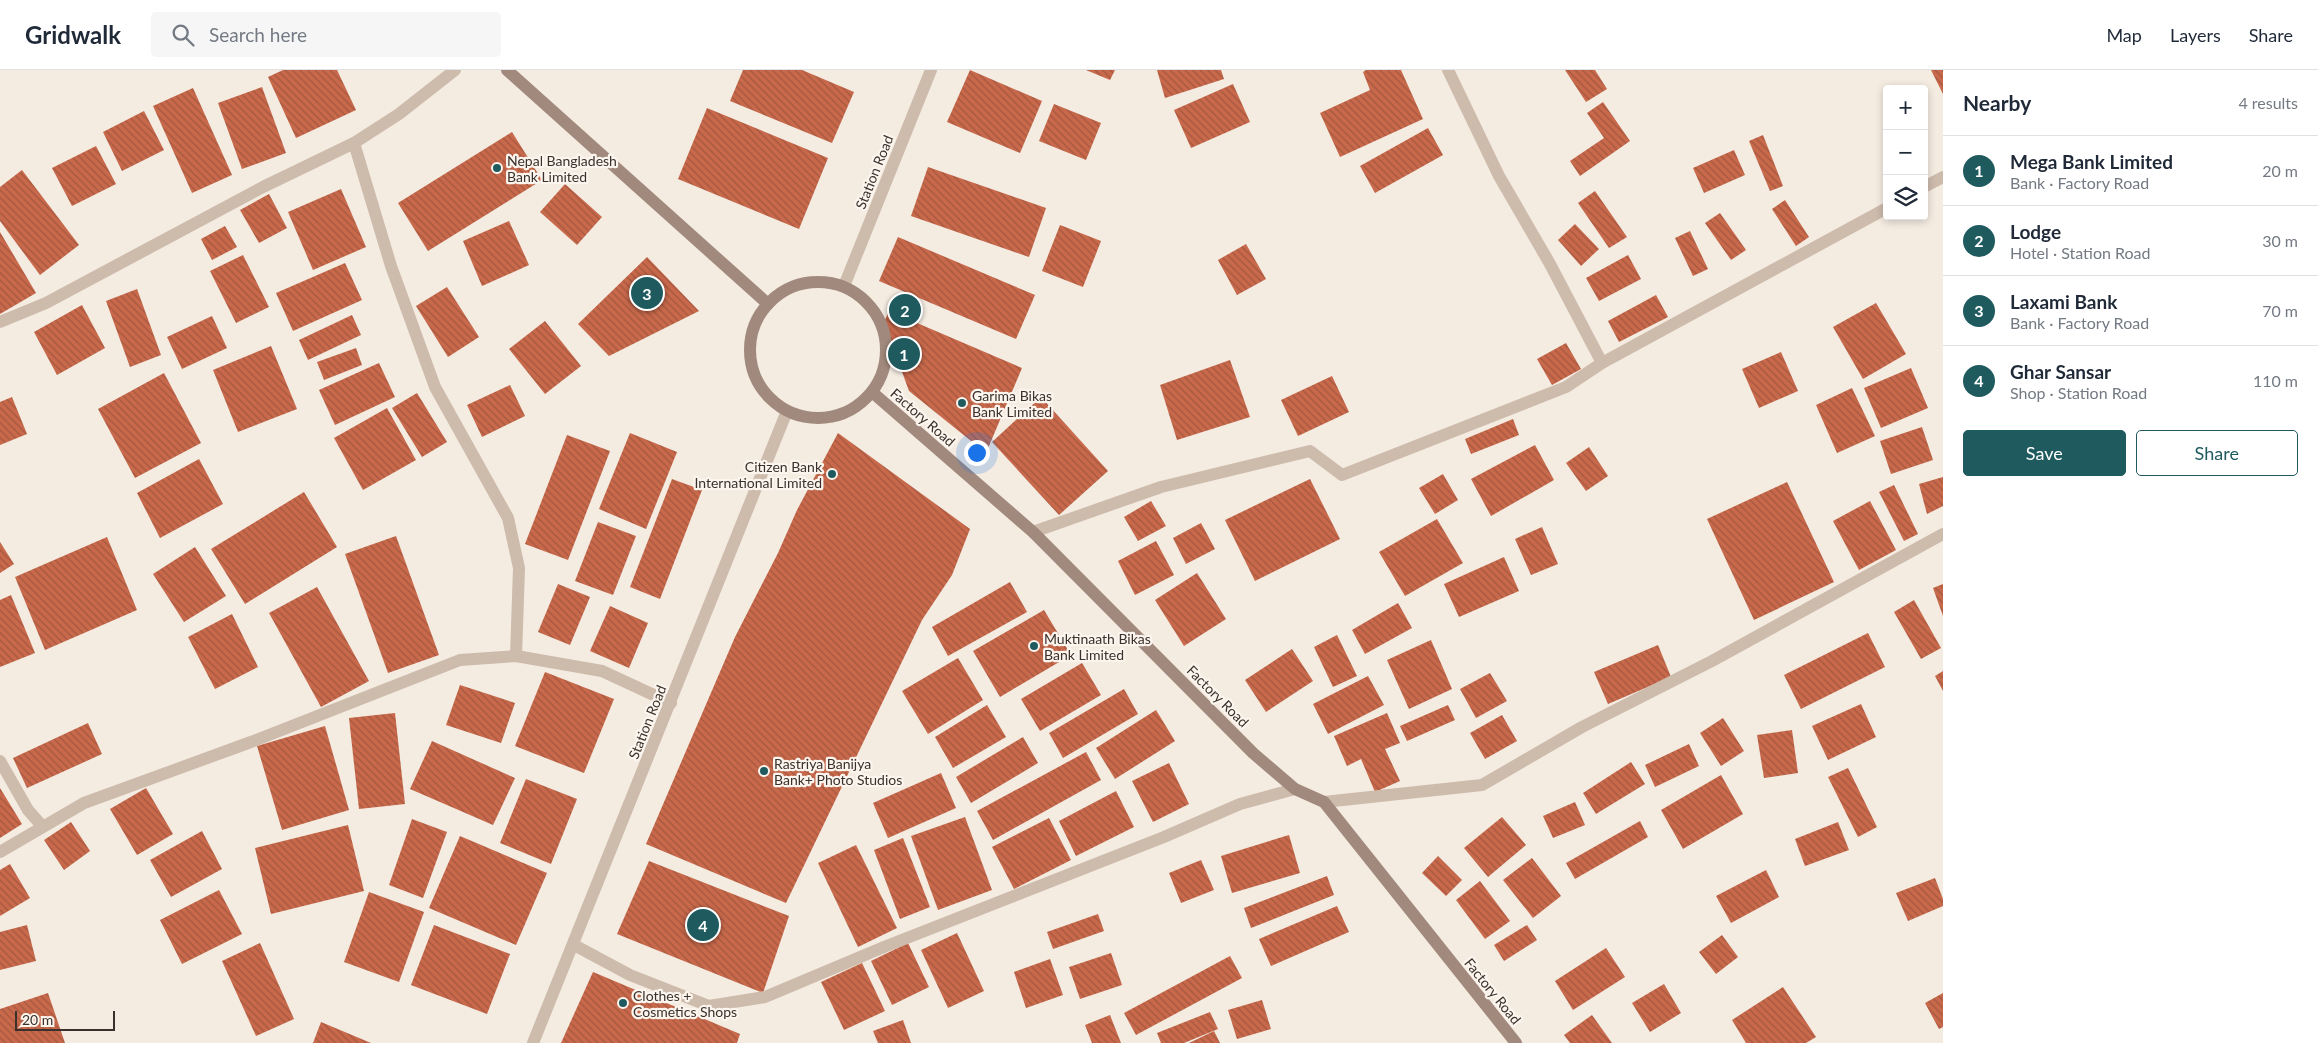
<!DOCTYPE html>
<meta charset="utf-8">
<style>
body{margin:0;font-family:Lato,sans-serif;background:#f6f6f7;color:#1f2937}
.controls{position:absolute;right:15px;top:15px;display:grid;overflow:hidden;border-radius:5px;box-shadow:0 2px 8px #0003}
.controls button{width:45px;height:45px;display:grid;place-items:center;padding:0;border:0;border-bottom:1px solid #e0e1e3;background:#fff;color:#1f2937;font:25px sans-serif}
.scale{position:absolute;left:15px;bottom:12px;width:100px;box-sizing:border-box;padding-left:5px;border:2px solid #3b302b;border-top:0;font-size:14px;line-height:18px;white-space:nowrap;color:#3b302b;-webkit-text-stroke:4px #fbf5ee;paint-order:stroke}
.you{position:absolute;left:976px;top:382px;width:18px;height:18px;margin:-12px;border:4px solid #fff;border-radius:50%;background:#1a73e8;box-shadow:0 0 0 8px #1a73e833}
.badge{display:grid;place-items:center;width:32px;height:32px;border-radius:50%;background:#1f5a5e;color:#fff;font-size:16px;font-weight:700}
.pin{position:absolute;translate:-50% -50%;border:2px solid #fff;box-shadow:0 1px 5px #0006}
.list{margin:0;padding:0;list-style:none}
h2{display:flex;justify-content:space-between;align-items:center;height:65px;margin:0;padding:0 20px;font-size:21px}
h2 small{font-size:16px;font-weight:400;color:#747a83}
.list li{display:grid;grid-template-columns:32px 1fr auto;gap:15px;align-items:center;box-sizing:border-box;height:70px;padding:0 20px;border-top:1px solid #e0e1e3}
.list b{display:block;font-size:19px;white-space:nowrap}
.list p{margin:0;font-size:16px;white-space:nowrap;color:#747a83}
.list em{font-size:16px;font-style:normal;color:#747a83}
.actions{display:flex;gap:10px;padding:15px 20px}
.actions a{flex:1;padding:11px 0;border:1px solid #1f5a5e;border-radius:5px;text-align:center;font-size:18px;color:#1f5a5e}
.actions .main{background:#1f5a5e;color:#fff}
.icon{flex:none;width:28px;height:28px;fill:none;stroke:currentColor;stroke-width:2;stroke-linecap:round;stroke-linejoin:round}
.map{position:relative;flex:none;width:1943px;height:973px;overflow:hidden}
header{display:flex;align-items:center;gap:30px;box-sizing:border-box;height:70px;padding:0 25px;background:#fff;border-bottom:1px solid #e0e1e3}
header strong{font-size:24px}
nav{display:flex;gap:28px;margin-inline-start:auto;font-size:18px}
.search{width:350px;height:45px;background:#f6f6f7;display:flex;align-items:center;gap:12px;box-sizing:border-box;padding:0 18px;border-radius:5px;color:#747a83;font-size:19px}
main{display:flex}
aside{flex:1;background:#fff}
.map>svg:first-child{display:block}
.building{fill:url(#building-back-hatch)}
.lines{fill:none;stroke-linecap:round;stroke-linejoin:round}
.pedestrian{stroke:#cdbbac;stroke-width:12}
.minor{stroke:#cdbbac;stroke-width:12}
.tertiary{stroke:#cdbbac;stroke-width:12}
.secondary{stroke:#a18a7d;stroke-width:12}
.poi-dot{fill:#1f5a5e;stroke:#fbf5ee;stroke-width:2}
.labels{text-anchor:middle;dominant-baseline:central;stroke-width:4.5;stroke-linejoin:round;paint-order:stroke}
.poi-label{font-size:14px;fill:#3b302b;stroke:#fbf5ee;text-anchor:start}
.street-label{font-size:14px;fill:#3b302b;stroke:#fbf5ee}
</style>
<header>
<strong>Gridwalk</strong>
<div class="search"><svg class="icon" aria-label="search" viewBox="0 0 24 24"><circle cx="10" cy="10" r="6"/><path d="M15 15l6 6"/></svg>Search here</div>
<nav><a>Map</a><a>Layers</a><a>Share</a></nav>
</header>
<main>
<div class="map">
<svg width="1943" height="973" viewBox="0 0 1943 973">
<defs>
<pattern id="building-back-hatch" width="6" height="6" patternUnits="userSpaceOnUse" patternTransform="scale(1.25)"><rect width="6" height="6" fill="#c8694b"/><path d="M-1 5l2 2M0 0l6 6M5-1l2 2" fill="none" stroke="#a4573f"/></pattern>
</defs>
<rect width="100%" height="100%" fill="#f4ebe1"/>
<g class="building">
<path d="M283,0H337L356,40L296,68L268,7Z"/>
<path d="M743,0H802L854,22L832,73L730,31Z"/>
<path d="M970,0L1042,31L1020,83L947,52Z"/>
<path d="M1086,0H1115L1110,10Z"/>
<path d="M1157,0H1221L1224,9L1165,28Z"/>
<path d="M1366,0H1401L1423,49L1340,87L1320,43L1370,20L1363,2Z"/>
<path d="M1565,0H1595L1607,19L1586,32Z"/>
<path d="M1931,0H1943V24Z"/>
<path d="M1233,14L1250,52L1191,78L1174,40Z"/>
<path d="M262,17L286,83L242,99L218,33Z"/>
<path d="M193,18L232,105L192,123L153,36Z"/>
<path d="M1603,32L1630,71L1580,106L1570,91L1604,68L1587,43Z"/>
<path d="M1054,34L1101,53L1086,90L1039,71Z"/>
<path d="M707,38L828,88L799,159L678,109Z"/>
<path d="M144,41L164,80L122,101L103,62Z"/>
<path d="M1428,58L1443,85L1375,123L1360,96Z"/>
<path d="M512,62L542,110L428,181L398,133Z"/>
<path d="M1763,65L1783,116L1770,121L1749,71Z"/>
<path d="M96,76L116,114L72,136L52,98Z"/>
<path d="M1734,80L1745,105L1704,123L1693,98Z"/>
<path d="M928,97L1046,138L1029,187L911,146Z"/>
<path d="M22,100L79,175L40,205L0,151V117Z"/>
<path d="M565,114L602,147L577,175L540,142Z"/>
<path d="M341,119L366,177L313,200L288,142Z"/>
<path d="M1595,121L1627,167L1609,178L1578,133Z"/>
<path d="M269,124L287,158L259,173L240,140Z"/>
<path d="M1785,130L1809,167L1796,176L1772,139Z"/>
<path d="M1720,143L1746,180L1731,190L1705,153Z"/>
<path d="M509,151L529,195L482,216L463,171Z"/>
<path d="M1575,154L1599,179L1581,196L1558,170Z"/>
<path d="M1060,155L1101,171L1083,217L1042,201Z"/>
<path d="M225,156L237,177L212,190L201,169Z"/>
<path d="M1690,161L1708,199L1693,206L1675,168Z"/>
<path d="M0,162L36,223L0,244Z"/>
<path d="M898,167L1035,225L1016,269L879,211Z"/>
<path d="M1246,174L1266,209L1237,225L1218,190Z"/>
<path d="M243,185L269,237L236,253L210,201Z"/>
<path d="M1628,185L1641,209L1599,231L1586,208Z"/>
<path d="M647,187L699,241L609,286L578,254Z"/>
<path d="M345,193L362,230L293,261L276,223Z"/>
<path d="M447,217L479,267L448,287L416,236Z"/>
<path d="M137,219L161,285L130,297L106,231Z"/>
<path d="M1656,225L1668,247L1619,272L1608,251Z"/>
<path d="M1876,233L1906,284L1863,309L1833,257Z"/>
<path d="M82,235L105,278L57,305L34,262Z"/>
<path d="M889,241L1022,298L986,383L909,321L884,252Z"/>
<path d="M352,245L361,265L308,290L299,270Z"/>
<path d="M212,246L227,278L182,299L167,267Z"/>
<path d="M545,251L581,296L545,324L509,279Z"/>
<path d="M1566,273L1581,299L1552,315L1537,289Z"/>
<path d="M271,276L297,339L238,362L213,300Z"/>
<path d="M356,278L362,295L324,310L317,292Z"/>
<path d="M1781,282L1798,321L1759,338L1742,299Z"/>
<path d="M1230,290L1250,347L1177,370L1160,315Z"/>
<path d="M379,293L395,327L335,355L319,320Z"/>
<path d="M1911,298L1928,338L1881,358L1864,318Z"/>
<path d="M164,303L201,373L135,408L98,339Z"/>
<path d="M1332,306L1349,342L1298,366L1281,330Z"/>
<path d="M510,315L525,346L482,367L467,335Z"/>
<path d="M1852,318L1875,366L1837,383L1816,335Z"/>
<path d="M417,323L447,372L422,387L392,338Z"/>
<path d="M12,327L27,364L0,375V332Z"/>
<path d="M1041,327L1108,401L1059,445L992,372Z"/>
<path d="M387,338L416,390L363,420L334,368Z"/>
<path d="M1513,349L1519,365L1471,384L1465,369Z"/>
<path d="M1922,357L1933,390L1891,404L1880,371Z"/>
<path d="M630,363L677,382L646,459L599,439Z"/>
<path d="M838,363L970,459L952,505L922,550L786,833L646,774L735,567L778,483L797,440Z"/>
<path d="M567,365L610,381L568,490L525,474Z"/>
<path d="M1535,375L1554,410L1491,446L1471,409Z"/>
<path d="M1589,377L1608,406L1586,421L1566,393Z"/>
<path d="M199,389L223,434L160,468L137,423Z"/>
<path d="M1443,404L1458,430L1435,444L1419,418Z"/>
<path d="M1943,407V436L1927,444L1919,414Z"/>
<path d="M672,409L702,420L660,529L630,517Z"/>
<path d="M1310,409L1340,469L1255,511L1225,450Z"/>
<path d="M1787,412L1834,512L1754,550L1707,449Z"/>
<path d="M1894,415L1918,464L1904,471L1879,422Z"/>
<path d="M304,422L337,477L245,534L211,479Z"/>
<path d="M1151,431L1166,456L1138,471L1124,447Z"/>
<path d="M1870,431L1896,480L1859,500L1833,451Z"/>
<path d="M1437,449L1463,493L1405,526L1379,482Z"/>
<path d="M598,452L636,466L613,525L575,511Z"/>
<path d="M1201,453L1215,479L1186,494L1173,468Z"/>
<path d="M1542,457L1558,494L1531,505L1515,469Z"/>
<path d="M396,466L439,585L388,603L345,484Z"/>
<path d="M107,467L137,540L45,580L15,507Z"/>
<path d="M1156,471L1174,505L1135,525L1118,491Z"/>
<path d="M0,472L14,494L0,503Z"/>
<path d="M195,477L226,526L184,552L153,504Z"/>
<path d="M1504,487L1519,521L1459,547L1444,514Z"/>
<path d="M1197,503L1226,549L1184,576L1155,530Z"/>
<path d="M1010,512L1027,542L948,586L932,557Z"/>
<path d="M558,514L590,527L570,575L538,562Z"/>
<path d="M1943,514V546L1933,518Z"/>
<path d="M317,517L369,611L321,637L269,543Z"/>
<path d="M11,525L35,583L0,597V530Z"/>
<path d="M1914,530L1941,578L1921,589L1894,542Z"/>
<path d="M1398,533L1412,558L1365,584L1352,560Z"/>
<path d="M610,536L648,553L629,598L590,581Z"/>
<path d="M1044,540L1071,585L1000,627L973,581Z"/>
<path d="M232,544L258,597L215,619L188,567Z"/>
<path d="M1868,563L1885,597L1801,639L1784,605Z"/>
<path d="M1337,565L1357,606L1333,617L1314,577Z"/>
<path d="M1431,570L1452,619L1409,639L1387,590Z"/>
<path d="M1658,575L1671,607L1608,634L1594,602Z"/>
<path d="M1292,579L1313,611L1266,642L1245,610Z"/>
<path d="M958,588L983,630L928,664L902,621Z"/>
<path d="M1082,593L1101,625L1040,661L1021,629Z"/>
<path d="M1943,601V621L1935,606Z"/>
<path d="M545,602L614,629L584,703L515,676Z"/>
<path d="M1490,603L1507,631L1476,648L1460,619Z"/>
<path d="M1368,606L1384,635L1328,664L1313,634Z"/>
<path d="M460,615L515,633L501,673L446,655Z"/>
<path d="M1124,619L1138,644L1063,688L1049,663Z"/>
<path d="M1861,634L1876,667L1828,690L1812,656Z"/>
<path d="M987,635L1006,667L953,698L935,667Z"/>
<path d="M1448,635L1455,650L1407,671L1400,656Z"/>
<path d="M1156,640L1175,671L1115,709L1096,678Z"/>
<path d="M395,643L405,734L359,739L349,648Z"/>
<path d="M1387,643L1400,673L1385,679L1400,711L1375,722L1361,689L1347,696L1334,666Z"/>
<path d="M1502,645L1517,671L1485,689L1470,663Z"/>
<path d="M1723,648L1744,681L1721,696L1700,663Z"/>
<path d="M88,653L102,684L27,718L13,688Z"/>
<path d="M325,656L349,740L282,760L257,676Z"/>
<path d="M1792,660L1798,703L1764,708L1757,665Z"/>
<path d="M1023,667L1038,693L971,733L956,707Z"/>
<path d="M432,671L515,708L493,755L410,719Z"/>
<path d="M1689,674L1699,696L1655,717L1645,695Z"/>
<path d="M1086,682L1101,710L993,770L977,741Z"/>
<path d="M1631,692L1645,714L1596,744L1583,723Z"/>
<path d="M1169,693L1189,734L1153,752L1132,711Z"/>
<path d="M1848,698L1877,757L1858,767L1828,707Z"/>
<path d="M941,703L956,738L888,768L873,733Z"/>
<path d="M1721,705L1743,744L1683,779L1661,740Z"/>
<path d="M526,709L577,729L551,794L500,773Z"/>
<path d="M0,718L22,754L0,768Z"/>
<path d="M146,718L173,764L137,785L110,739Z"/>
<path d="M1116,721L1134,757L1076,786L1059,751Z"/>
<path d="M1575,732L1585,755L1553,768L1543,746Z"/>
<path d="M965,747L992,820L938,840L911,766Z"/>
<path d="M1502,747L1526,775L1488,807L1464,778Z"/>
<path d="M1049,748L1071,790L1014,819L992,777Z"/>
<path d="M412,749L447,762L423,828L389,815Z"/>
<path d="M1640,751L1648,767L1575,809L1566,793Z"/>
<path d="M71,752L90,781L64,800L44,770Z"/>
<path d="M1838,752L1849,780L1805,796L1795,769Z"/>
<path d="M348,755L364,821L271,844L255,778Z"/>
<path d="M202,761L222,799L171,827L150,790Z"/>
<path d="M1289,765L1300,803L1232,823L1221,786Z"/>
<path d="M460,766L547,803L516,875L429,838Z"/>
<path d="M903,768L930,837L900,849L874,780Z"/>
<path d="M856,775L897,858L858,877L818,793Z"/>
<path d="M1438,786L1462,810L1446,826L1422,803Z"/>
<path d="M1532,788L1561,826L1533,848L1503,810Z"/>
<path d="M1201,790L1214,820L1181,833L1169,803Z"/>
<path d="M649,791L789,846L763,923L617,864Z"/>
<path d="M10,794L30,828L0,846V800Z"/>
<path d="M1766,800L1779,827L1731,853L1716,826Z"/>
<path d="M1327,806L1334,825L1251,858L1244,838Z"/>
<path d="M1935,808L1943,829V836L1908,851L1896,823Z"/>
<path d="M1480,811L1510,851L1485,869L1456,830Z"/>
<path d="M219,820L242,864L182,894L160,850Z"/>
<path d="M369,822L424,842L399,912L344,892Z"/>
<path d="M1337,836L1349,862L1271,896L1259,869Z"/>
<path d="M1098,844L1104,861L1053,879L1047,862Z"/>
<path d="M27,855L36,891L0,900V862Z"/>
<path d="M434,855L510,884L487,944L411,915Z"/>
<path d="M1527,855L1537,870L1504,891L1494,875Z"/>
<path d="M957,863L984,921L948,938L921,880Z"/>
<path d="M1722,865L1738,887L1716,904L1699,882Z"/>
<path d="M260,873L294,949L256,966L222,891Z"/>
<path d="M908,873L929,917L892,935L871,891Z"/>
<path d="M1606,878L1625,907L1573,940L1555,911Z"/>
<path d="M1111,883L1122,915L1080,929L1069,897Z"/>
<path d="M1230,886L1242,908L1136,965L1124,943Z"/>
<path d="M1050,889L1063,925L1026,938L1014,902Z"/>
<path d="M862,893L885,941L844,960L821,912Z"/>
<path d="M593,902L740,964L737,973H561Z"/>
<path d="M1664,914L1681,943L1650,962L1632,933Z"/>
<path d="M1783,917L1816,967L1806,973H1746L1732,950Z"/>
<path d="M48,923L65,973H0V939Z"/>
<path d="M1943,923V957L1939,959L1925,933Z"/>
<path d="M1262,930L1271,959L1237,969L1228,940Z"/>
<path d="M1210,942L1218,959L1184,973H1161L1157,963Z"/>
<path d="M1110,945L1121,973H1092L1085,955Z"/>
<path d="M1592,945L1612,973H1570L1564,965Z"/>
<path d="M903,950L911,973H878L873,961Z"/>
<path d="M321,952L371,973H313Z"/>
<path d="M1214,961L1220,973H1189Z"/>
</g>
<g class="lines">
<path class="pedestrian" d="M0,691L28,740L42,756"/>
<g class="minor">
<path d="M1448,0L1499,106L1550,194L1602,293"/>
<path d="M354,73L391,196L435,317L508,448L519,498L516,586"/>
<path d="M1924,117L1943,107"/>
<path d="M0,252L46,233L263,117L354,73L399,44L455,0"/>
<path d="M1033,462L1161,417L1310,381L1342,405L1566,317L1602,293L1887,138"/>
<path d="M1324,732L1482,715L1582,657L1712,591L1943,464"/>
<path d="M0,782L84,733L251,672L460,590L516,586L602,601L671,633"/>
<path d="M574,875L630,905L709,936L765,927L884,877L1164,767L1240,734L1295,719"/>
</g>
<g class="tertiary">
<path d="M844,216L931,0"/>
<path d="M533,973L787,341"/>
</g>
<g class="secondary">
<path d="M507,0L768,234"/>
<circle cx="818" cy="280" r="68"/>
<path d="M872,322L1033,462L1253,683L1295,719L1324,732L1516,973"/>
</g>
</g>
<g class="poi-dot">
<circle cx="497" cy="98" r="5"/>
<circle cx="962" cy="333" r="5"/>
<circle cx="832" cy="404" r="5"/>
<circle cx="1034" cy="576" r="5"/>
<circle cx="764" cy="701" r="5"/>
<circle cx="623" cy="933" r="5"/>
</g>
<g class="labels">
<g class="poi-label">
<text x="507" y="90">Nepal Bangladesh<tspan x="507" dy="16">Bank Limited</tspan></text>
<text x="972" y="325">Garima Bikas<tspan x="972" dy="16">Bank Limited</tspan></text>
<text x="822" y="396" text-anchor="end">Citizen Bank<tspan x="822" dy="16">International Limited</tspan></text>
<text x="1044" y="568">Muktinaath Bikas<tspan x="1044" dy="16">Bank Limited</tspan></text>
<text x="774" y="693">Rastriya Banijya<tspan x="774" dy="16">Bank+ Photo Studios</tspan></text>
<text x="633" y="925">Clothes +<tspan x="633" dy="16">Cosmetics Shops</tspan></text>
</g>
<g class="street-label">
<text transform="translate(874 102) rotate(-68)">Station Road</text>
<text transform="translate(923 347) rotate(41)">Factory Road</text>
<text transform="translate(1218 626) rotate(45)">Factory Road</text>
<text transform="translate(647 652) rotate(-68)">Station Road</text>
<text transform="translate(1493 921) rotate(51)">Factory Road</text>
</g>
</g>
</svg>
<div class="controls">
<button>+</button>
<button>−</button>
<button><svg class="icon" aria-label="layers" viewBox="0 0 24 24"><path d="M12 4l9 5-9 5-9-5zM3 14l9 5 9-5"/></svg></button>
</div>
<div class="scale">20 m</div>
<div class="you"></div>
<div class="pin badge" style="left:904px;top:284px">1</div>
<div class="pin badge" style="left:905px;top:240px">2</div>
<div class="pin badge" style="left:647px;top:223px">3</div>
<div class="pin badge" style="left:703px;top:855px">4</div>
</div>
<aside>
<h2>Nearby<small>4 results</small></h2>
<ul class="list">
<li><span class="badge">1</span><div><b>Mega Bank Limited</b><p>Bank · Factory Road</p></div><em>20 m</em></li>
<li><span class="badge">2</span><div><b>Lodge</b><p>Hotel · Station Road</p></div><em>30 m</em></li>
<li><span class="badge">3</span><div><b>Laxami Bank</b><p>Bank · Factory Road</p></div><em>70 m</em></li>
<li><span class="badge">4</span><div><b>Ghar Sansar</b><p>Shop · Station Road</p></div><em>110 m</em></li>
</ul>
<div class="actions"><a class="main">Save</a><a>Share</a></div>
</aside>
</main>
